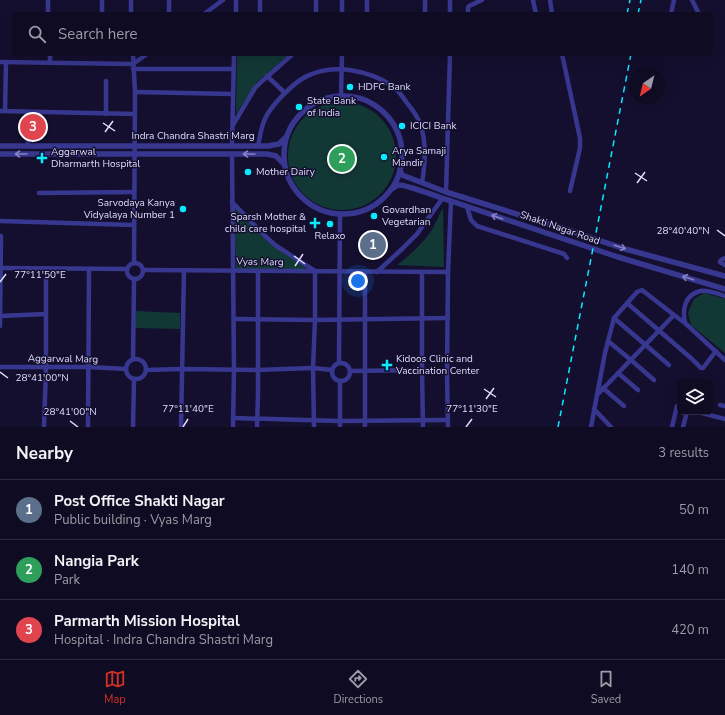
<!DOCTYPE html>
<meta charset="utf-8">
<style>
body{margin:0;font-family:"Nunito Sans",sans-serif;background:#18142a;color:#f1f3f6}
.controls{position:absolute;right:12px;bottom:12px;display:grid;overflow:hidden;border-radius:6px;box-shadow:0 4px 16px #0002}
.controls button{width:36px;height:36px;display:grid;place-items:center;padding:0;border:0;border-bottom:1px solid #2f2b40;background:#0f0b22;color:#f1f3f6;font:20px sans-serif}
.compass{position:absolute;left:629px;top:68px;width:36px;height:36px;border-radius:50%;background:#0f0b22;box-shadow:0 4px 16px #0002;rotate:215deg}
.you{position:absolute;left:358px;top:281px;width:14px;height:14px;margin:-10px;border:3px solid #fff;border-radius:50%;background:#1a73e8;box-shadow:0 0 0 6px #1a73e833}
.badge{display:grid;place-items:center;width:26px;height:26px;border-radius:50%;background:#d93025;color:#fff;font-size:13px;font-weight:700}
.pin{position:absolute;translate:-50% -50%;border:2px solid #fff;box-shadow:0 1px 4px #0006}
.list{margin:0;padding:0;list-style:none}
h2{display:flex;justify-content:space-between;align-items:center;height:52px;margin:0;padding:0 16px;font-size:17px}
h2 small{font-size:13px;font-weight:400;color:#9b9ba5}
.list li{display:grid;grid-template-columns:26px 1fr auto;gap:12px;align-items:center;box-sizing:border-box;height:60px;padding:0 16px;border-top:1px solid #2f2b40}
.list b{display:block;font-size:15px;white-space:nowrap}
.list p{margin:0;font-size:13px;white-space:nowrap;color:#9b9ba5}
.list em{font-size:13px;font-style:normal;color:#9b9ba5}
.icon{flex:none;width:22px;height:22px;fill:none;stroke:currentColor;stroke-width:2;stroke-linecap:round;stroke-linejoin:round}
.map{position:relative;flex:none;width:725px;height:427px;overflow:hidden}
.search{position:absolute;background:#0f0b22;box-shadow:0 4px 16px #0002;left:12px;right:12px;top:12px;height:44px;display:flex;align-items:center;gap:10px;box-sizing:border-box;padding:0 14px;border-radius:6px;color:#9b9ba5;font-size:15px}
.sheet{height:232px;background:#0f0b22}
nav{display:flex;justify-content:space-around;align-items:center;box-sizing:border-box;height:56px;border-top:1px solid #2f2b40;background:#0f0b22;font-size:11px;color:#9b9ba5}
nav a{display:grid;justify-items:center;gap:2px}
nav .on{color:#d93025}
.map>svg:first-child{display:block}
.green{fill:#123836}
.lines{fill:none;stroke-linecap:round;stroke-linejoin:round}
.minor{stroke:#383790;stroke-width:4.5}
.tertiary{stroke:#383790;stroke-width:5.5}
.rail{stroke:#08ebff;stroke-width:1.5;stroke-dasharray:6 5;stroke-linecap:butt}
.oneway{stroke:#8381c2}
.ticks{fill:none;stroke:#dfdcff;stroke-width:1.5}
.poi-dot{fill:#08ebff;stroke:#140f2e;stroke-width:1.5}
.labels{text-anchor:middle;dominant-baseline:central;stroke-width:3;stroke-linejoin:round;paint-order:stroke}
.poi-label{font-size:10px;fill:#dfdcff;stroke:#140f2e;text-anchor:start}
.street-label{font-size:10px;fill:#dfdcff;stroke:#140f2e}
.ticks-label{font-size:10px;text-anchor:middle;fill:#dfdcff;stroke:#140f2e;stroke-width:3;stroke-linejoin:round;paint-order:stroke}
</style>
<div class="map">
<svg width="725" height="427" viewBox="0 0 725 427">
<rect width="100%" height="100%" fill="#140f2e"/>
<g class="green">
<path d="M237,54H290L257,82L236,114Z"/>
<circle cx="342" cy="156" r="54"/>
<path d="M234,207L267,241L307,269H236Z"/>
<path d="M443,208L444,267L397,265C409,256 420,246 429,234C435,226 438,216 443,208Z"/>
<path d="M704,293L725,299V353L691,325L688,313L694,299Z"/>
<path d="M136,311L180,313V329L135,328Z"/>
</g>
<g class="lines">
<g class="minor">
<path d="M48,0V14"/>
<path d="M102,0V14"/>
<path d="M131,0V14"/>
<path d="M342,0V14"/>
<path d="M450,0V14"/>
<path d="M533,0L536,14"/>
<path d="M550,0L552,14"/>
<path d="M692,0L699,14"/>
<path d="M169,14V0"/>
<path d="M204,14L223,0"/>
<path d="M236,14V0"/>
<path d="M260,14V0"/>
<path d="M316,14V0"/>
<path d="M367,14V0"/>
<path d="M425,14V0"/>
<path d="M468,14V8L469,6L482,0"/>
<path d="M671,14L674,0"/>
<path d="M50,54V63"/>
<path d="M133,54L135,92L134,263"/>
<path d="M562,54L580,138V148L570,191"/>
<path d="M0,62L133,64L147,54"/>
<path d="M133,69H234"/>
<path d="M267,76L285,93"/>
<path d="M135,92L233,94"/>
<path d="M341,96L342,54"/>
<path d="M0,111L135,114"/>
<path d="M5,111L6,62"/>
<path d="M27,112L28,145"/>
<path d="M106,114V81"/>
<path d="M233,125L255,88L261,82L293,54"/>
<path d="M232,145L234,54"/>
<path d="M258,146C260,137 261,127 265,119C268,111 275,104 281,97C290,88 300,78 312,74C337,64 369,71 391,85C397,89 403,97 407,103C412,109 417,116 420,123C427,143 425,164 422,183"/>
<path d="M232,154L234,370L233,427"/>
<path d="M446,192L450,54"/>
<path d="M39,193L134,192"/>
<path d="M232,202L264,235L275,245L315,271V320L313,368L314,427"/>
<path d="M467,207L471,220L477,226L564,254L567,258"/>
<path d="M0,221L134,225"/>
<path d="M725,258L721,260L720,262L725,265"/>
<circle cx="135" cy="271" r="8"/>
<path d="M0,268L127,269"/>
<path d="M143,270L448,272"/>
<path d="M365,272V427"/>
<path d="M377,272L402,249L417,234L442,199"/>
<path d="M422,272V370L423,427"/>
<path d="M725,296C719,294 705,290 700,291C685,295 682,309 685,323L725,360"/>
<path d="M627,303L692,359L701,368H703L716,351"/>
<path d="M674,315L642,290L637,292L614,318L605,353L597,395L674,315L685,323"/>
<path d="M0,316L46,314"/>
<path d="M614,318L669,365"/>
<path d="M234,319L315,320L448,318"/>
<path d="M0,326L1,236"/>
<path d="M608,341L631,360L654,380"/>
<circle cx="136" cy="369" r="10"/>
<path d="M133,359L134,280"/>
<circle cx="341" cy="372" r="9"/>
<path d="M339,363L340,215"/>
<path d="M0,367H89L126,369"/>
<path d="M146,370L182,369L257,370L313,368L332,370"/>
<path d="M350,371L422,370L447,371"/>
<path d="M618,373L638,390"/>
<path d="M340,381V427"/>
<path d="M603,388L624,406"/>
<path d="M720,405L725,406"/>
<path d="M594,409L611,427"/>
<path d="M698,412L725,419"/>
<path d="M233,418L340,421L448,420"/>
<path d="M44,427L46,368V269"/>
<path d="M88,427L89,269"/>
<path d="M133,427L134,379"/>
<path d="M181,427L184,270"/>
<path d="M257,427L258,394V271"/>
<path d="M448,427L447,371L448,272L451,201"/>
<path d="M591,427L597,395"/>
<path d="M672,427L677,406"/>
<path d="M683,427L687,412"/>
</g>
<g class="tertiary">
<circle cx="343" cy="155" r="59"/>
<path d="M0,146H268L279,144L286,137"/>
<path d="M0,154H267L276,156L284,164"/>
<path d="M400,170L402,175L446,192L568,230L625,249L725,276"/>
<path d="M393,188C394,188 397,185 398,185C407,184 439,198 451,201L618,257L725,289"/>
</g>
<g class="rail">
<path d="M627,14L630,0"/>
<path d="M638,14L641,0"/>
<path d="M558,427L631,54"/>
</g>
</g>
<defs><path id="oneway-shaft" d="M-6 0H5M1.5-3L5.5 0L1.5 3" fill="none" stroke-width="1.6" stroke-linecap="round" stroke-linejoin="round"/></defs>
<g class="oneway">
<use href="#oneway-shaft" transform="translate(21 154) rotate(180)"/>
<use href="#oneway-shaft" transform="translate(249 154) rotate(-180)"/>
<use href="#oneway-shaft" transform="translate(497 217) rotate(-161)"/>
<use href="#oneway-shaft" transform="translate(620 247) rotate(18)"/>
<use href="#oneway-shaft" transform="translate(688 278) rotate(-163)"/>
</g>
<path class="ticks" d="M103,123L115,131M105,132L113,121M635,173L647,181M637,183L645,172M717,230L725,236M294,256L305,264M295,266L303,254M0,282L6,274M0,372L8,378M484,389L496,397M486,399L494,388M70,421L78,427M183,427L188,419M466,427L472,419"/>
<g class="poi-dot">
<circle cx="350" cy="87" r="4"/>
<circle cx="299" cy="107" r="4"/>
<circle cx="402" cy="126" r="4"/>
<circle cx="384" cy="157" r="4"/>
<path d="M40 152h4v4h4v4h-4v4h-4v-4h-4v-4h4z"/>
<circle cx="248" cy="172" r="4"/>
<circle cx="183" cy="209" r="4"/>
<circle cx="374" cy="216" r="4"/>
<path d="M313 217h4v4h4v4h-4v4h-4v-4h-4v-4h4z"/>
<circle cx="330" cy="224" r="4"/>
<path d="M385 359h4v4h4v4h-4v4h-4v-4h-4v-4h4z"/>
</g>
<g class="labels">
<g class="poi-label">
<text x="358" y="87">HDFC Bank</text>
<text x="307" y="101">State Bank<tspan x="307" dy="12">of India</tspan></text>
<text x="410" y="126">ICICI Bank</text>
<text x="392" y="151">Arya Samaji<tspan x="392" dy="12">Mandir</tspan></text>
<text x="51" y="152">Aggarwal<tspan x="51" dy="12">Dharmarth Hospital</tspan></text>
<text x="256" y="172">Mother Dairy</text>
<text x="175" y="203" text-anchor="end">Sarvodaya Kanya<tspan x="175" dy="12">Vidyalaya Number 1</tspan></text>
<text x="382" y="210">Govardhan<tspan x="382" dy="12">Vegetarian</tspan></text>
<text x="306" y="217" text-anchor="end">Sparsh Mother &amp;<tspan x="306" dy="12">child care hospital</tspan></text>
<text x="330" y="236" text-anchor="middle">Relaxo</text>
<text x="396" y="359">Kidoos Clinic and<tspan x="396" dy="12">Vaccination Center</tspan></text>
</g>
<g class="street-label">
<text x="193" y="136">Indra Chandra Shastri Marg</text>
<text transform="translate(560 228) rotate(19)">Shakti Nagar Road</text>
<text transform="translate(260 262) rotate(1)">Vyas Marg</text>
<text transform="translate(63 359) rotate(1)">Aggarwal Marg</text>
</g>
</g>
<g class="ticks-label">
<text x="683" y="234">28°40'40"N</text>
<text x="40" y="278">77°11'50"E</text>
<text x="42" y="381">28°41'00"N</text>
<text x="188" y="412">77°11'40"E</text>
<text x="472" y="412">77°11'30"E</text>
<text x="70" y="415">28°41'00"N</text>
</g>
</svg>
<div class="controls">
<button><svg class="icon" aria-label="layers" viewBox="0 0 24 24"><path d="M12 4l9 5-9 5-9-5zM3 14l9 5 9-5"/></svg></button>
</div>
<svg class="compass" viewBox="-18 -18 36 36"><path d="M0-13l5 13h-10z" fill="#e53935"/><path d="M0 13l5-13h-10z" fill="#9b9ba5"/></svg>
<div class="you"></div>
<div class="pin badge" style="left:373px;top:245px;background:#5c6f8a">1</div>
<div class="pin badge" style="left:342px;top:159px;background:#2e9e5b">2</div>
<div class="pin badge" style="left:33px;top:127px;background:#e0444e">3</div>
<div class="search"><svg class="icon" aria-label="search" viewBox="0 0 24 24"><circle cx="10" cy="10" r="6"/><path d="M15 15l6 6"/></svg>Search here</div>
</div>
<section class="sheet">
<h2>Nearby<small>3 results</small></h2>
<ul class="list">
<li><span class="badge" style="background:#5c6f8a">1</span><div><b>Post Office Shakti Nagar</b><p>Public building · Vyas Marg</p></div><em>50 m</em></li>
<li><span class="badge" style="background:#2e9e5b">2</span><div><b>Nangia Park</b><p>Park</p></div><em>140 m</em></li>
<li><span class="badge" style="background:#e0444e">3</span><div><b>Parmarth Mission Hospital</b><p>Hospital · Indra Chandra Shastri Marg</p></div><em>420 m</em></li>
</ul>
</section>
<nav>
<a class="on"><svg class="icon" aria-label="map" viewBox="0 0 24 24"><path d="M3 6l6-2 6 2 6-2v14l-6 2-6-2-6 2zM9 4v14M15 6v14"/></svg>Map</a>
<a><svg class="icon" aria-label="directions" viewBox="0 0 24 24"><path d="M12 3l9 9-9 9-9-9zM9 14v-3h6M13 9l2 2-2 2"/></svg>Directions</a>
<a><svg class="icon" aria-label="saved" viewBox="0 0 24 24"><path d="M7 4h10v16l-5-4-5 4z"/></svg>Saved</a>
</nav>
